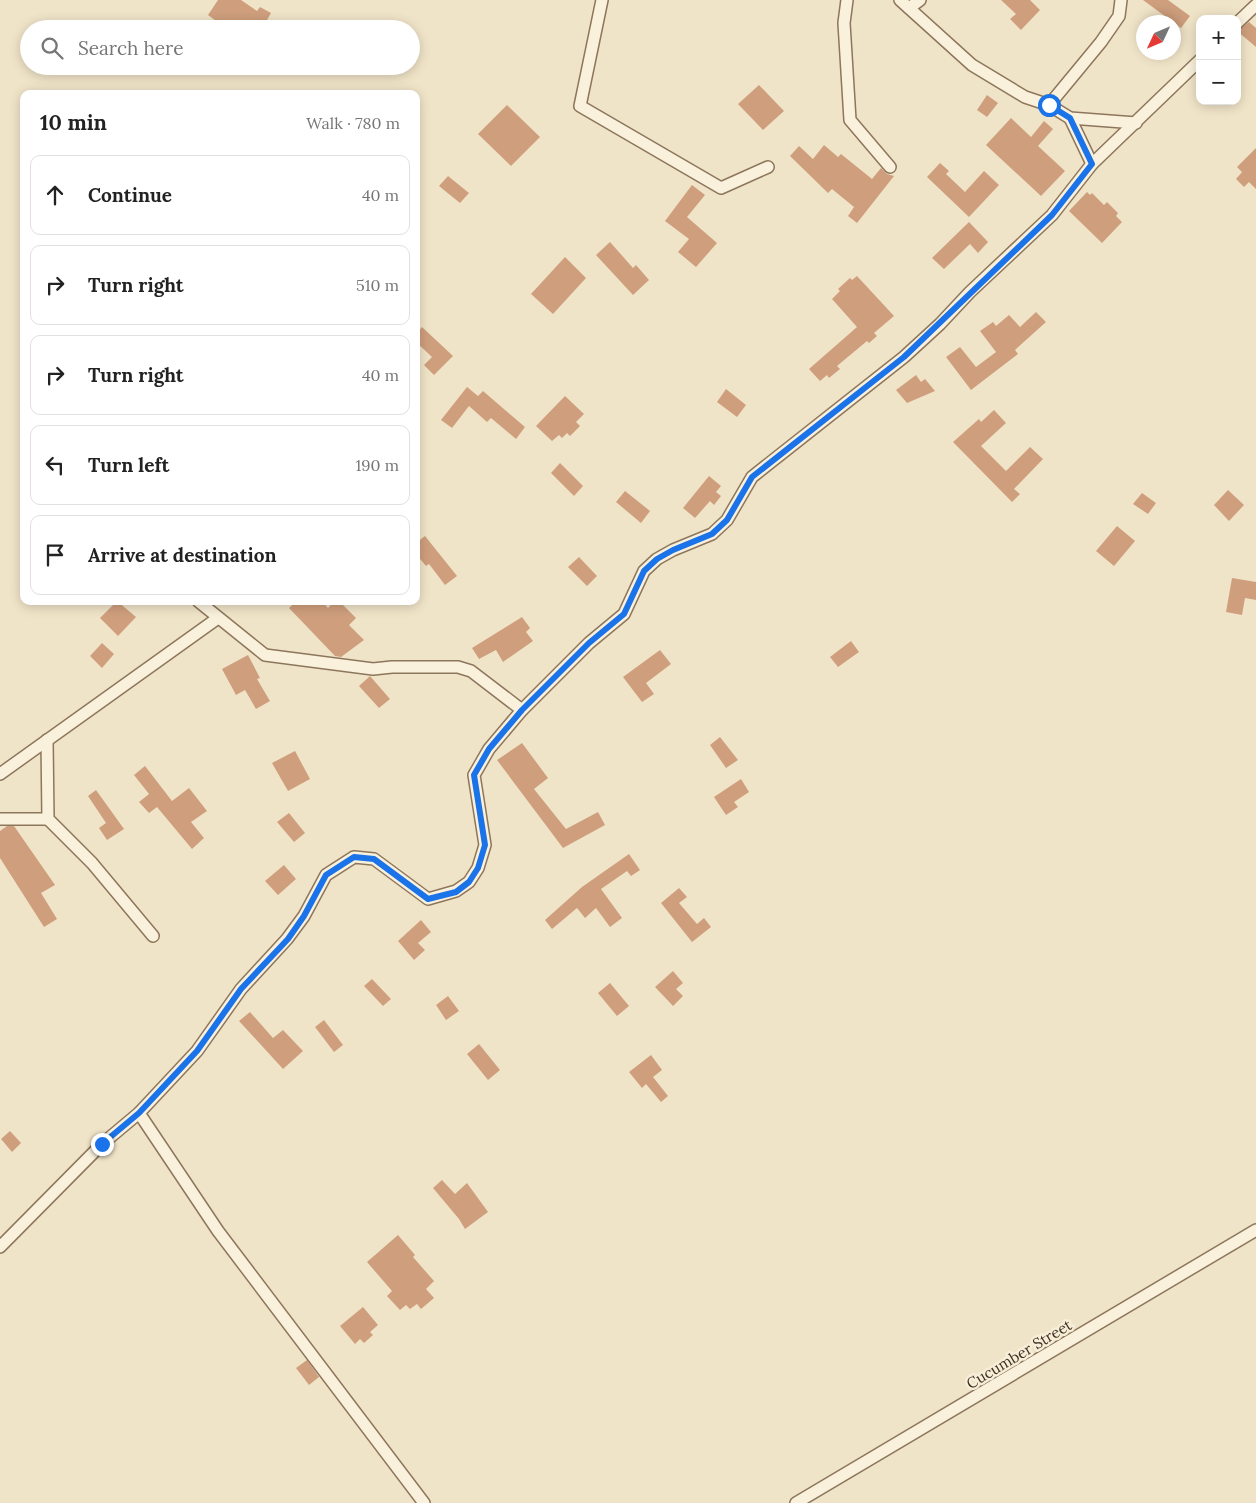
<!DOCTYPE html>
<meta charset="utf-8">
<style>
body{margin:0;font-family:Lora,serif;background:#f6f6f6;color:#222}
.controls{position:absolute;right:15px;top:15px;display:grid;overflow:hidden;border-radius:10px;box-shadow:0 2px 12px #0003}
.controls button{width:45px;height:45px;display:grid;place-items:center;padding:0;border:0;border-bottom:1px solid #e0e0e0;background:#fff;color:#222;font:25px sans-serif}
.compass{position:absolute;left:1136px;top:15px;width:45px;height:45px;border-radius:50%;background:#fff;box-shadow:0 2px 12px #0003;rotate:226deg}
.stop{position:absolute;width:15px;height:15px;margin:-11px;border:4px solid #1a73e8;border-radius:50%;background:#fff}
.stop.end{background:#1a73e8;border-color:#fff;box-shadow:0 1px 5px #0008}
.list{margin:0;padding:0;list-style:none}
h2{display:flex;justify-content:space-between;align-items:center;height:65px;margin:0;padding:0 20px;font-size:21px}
h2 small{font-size:16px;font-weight:400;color:#767676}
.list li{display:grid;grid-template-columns:32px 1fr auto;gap:15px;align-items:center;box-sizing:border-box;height:80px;margin:0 10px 10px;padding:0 10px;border:1px solid #e0e0e0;border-radius:10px}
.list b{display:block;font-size:19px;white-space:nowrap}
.list em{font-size:16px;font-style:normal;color:#767676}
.icon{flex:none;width:28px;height:28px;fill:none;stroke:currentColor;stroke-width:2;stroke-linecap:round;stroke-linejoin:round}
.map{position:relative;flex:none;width:1256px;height:1503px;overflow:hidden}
.search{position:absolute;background:#fff;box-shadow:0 2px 12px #0003;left:20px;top:20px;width:400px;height:55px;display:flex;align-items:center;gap:12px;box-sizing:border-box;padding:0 18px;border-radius:28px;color:#767676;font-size:19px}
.panel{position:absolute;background:#fff;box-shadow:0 2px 12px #0003;left:20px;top:90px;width:400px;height:515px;border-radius:10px}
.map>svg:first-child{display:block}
.building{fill:#cf9f7d}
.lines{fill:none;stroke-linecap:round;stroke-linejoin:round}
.minor-casing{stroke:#8d765c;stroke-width:14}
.minor{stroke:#faf1dc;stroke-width:11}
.route{stroke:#1a73e8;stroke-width:6}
.labels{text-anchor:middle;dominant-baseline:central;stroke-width:5;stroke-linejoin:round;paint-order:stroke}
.street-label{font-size:15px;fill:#3d2e20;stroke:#f7eed8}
</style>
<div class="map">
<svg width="1256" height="1503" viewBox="0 0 1256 1503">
<rect width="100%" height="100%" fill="#f0e4c8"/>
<g class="building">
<path d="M218,0H241L257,11L260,7L271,13L262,29H227L208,15Z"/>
<path d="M1001,0H1030L1040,10L1021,30L1010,19L1016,14Z"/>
<path d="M1143,0H1168L1190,16L1181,28Z"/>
<path d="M1249,22L1256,28V47L1237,31Z"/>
<path d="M759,85L784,111L763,130L738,104Z"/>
<path d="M987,95L998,103L987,117L977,110Z"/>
<path d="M507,105L540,137L511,166L478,134Z"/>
<path d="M1011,118L1031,137L1044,121L1053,129L1038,146L1065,171L1041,196L986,145Z"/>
<path d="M824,145L838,157L841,154L872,179L881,168L887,174L894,176L857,223L848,216L854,207L832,189L828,193L790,156L799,146L813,159Z"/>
<path d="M1256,148V189L1249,182L1244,187L1236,179L1242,172L1237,167Z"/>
<path d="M940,163L949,171L946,174L965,192L984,171L999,185L969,217L927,177Z"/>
<path d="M448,176L469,193L460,203L439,186Z"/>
<path d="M692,185L705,195L687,217L717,243L696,267L678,252L689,239L665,221Z"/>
<path d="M1087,192L1090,195L1092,193L1104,205L1107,202L1118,213L1116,216L1122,222L1102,243L1069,211Z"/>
<path d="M969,222L988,242L978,253L970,244L944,269L932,258Z"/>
<path d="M610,242L633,268L636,265L649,280L633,295L596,255Z"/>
<path d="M565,257L586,278L553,314L531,294Z"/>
<path d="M857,276L894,316L874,333L877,336L869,343L867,341L837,366L840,369L829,378L827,375L820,381L809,369L857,327L832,299L840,291L838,289L850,278L852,280Z"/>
<path d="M1036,312L1046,322L1015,350L1018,354L971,390L946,357L960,347L976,367L996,352L980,331L993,322L996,326L1009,315L1020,327Z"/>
<path d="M422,327L453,356L434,375L424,365L432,357L416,342V334Z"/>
<path d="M916,375L921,382L925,379L935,391L907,403L896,390Z"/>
<path d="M467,387L478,396L483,391L525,427L516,439L491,418L487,422L469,406L452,428L441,420Z"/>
<path d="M726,389L746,405L737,417L717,402Z"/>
<path d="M565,396L584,414L576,422L580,426L570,436L567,433L562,438L559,435L552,441L536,426Z"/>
<path d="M994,410L1006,423L981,446L1006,471L1030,447L1043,459L1014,489L1020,494L1012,502L953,442L979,419L981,422Z"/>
<path d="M560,463L583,486L574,496L551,473Z"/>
<path d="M709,476L721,486L716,492L721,496L714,505L710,501L695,518L683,508Z"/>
<path d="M1228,490L1244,505L1229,521L1214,505Z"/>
<path d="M625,491L650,511L641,523L616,502Z"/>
<path d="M1142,493L1156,503L1148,514L1133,504Z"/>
<path d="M1117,526L1135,541L1114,566L1096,551Z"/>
<path d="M425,536L457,576L445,585L429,564L426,566L416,554V543Z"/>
<path d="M579,557L597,576L587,586L568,567Z"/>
<path d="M1232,578L1256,582V600L1245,598L1242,615L1226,612Z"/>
<path d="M117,601L136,617L118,636L100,618Z"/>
<path d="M296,601H322L328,608L334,601H339L356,618L349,625L364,640L341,657L335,656L289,608Z"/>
<path d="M522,617L530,628L526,632L533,641L503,662L496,650L479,659L472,648Z"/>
<path d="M851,641L859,652L838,667L830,657Z"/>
<path d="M102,643L114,654L102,668L90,656Z"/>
<path d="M660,650L671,664L646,683L654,694L642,702L623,677Z"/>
<path d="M248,655L260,678L257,679L270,701L256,709L245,690L236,695L222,669Z"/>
<path d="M370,676L390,699L379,708L359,686Z"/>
<path d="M720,737L738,760L726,768L710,745Z"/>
<path d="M522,743L548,778L534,789L566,829L598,812L605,825L563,848L497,760Z"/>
<path d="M295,751L310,779L288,791L272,763Z"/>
<path d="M145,766L172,801L189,788L207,811L191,822L204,838L192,849L157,807L149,813L139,802L149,794L134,775Z"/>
<path d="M741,779L749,792L734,802L738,807L726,815L714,797Z"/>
<path d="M96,790L124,829L107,840L99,828L106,823L88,796Z"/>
<path d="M289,813L305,833L294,842L277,822Z"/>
<path d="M7,826H14L55,885L41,893L57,919L44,927L0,858V831Z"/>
<path d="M629,854L640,870L631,876L627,871L601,889L622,918L610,927L596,908L585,918L577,908L552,929L545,920L582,887Z"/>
<path d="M284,865L296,879L278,895L265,881Z"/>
<path d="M679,888L687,897L679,903L697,924L704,918L711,927L692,942L661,903Z"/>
<path d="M421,920L431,932L418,943L425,950L414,960L398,941Z"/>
<path d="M673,971L683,983L676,989L683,996L673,1006L655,987Z"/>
<path d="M372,979L391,999L383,1006L364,986Z"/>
<path d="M610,983L629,1006L617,1016L598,993Z"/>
<path d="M448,996L459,1011L446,1020L436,1005Z"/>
<path d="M250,1012L273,1038L283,1030L303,1051L283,1069L239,1021Z"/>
<path d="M324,1020L343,1045L334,1052L315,1027Z"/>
<path d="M479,1044L500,1070L488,1080L467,1054Z"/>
<path d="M651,1055L662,1070L653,1077L668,1096L661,1102L646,1084L642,1088L629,1072Z"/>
<path d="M10,1131L21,1143L12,1152L1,1139Z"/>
<path d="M442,1180L455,1194L467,1183L488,1212L465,1229L459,1219L433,1188Z"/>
<path d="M398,1235L415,1255L413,1257L434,1281L426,1289L434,1298L421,1309L417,1304L410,1309L406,1305L400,1310L387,1296L392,1291L367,1262Z"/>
<path d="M363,1307L378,1325L370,1332L373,1335L364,1343L360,1339L355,1344L340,1326Z"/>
<path d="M307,1360L319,1377L309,1385L296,1368Z"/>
</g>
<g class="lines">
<g class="minor-casing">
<g id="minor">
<path d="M602,0L580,106L721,188L768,167"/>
<path d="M847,0L844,23L850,120L890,167"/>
<path d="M900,0L972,65L1025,97L1049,105L1070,118L1136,123"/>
<path d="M909,8L920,0"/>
<path d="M1237,23L1256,5"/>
<path d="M1049,105L1101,42L1119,16L1121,0"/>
<path d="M1070,118L1092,164"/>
<path d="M198,601L265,655L373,669L392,667H458L471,671L522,710"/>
<path d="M47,740L48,819L92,863L153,936"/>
<path d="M0,774L218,618"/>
<path d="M0,819H48"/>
<path d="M139,1113L218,1231L424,1503"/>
<path d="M0,1247L102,1144L139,1113L197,1051L241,989L287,939L304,916L326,875L354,857L374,859L428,899L456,891L469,882L478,868L485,845L474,775L489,749L522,710L589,643L624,614L644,571L657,559L673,550L712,534L727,520L752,477L904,357L940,324L970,292L1052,215L1092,164L1200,60"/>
<path d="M796,1503L1256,1230"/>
</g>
</g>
<use href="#minor" class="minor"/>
</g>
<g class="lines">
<path class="route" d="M102,1144L139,1113L197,1051L241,989L288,939L304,916L326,875L354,857L374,859L428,899L456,892L469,882L478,868L485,845L474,775L489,749L522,710L589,643L624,614L644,571L657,559L673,550L712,534L727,520L752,477L904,357L1052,215L1092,164L1070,118L1049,105"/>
</g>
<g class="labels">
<g class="street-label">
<text transform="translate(1019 1354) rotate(-31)">Cucumber Street</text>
</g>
</g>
</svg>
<div class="controls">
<button>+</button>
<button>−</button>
</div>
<svg class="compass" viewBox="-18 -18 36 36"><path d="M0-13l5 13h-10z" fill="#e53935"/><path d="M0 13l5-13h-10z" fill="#767676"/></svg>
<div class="stop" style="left:1049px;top:105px"></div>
<div class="stop end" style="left:102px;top:1144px"></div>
<div class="search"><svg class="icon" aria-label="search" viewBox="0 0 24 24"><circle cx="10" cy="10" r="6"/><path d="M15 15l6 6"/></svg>Search here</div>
<section class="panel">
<h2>10 min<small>Walk · 780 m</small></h2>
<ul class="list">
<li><svg class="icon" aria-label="ahead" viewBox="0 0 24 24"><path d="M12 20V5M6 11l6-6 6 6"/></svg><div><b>Continue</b></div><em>40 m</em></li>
<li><svg class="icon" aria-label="right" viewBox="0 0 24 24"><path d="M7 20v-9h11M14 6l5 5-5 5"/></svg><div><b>Turn right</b></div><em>510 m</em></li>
<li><svg class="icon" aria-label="right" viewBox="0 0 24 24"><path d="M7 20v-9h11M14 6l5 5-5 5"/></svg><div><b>Turn right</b></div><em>40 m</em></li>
<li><svg class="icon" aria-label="left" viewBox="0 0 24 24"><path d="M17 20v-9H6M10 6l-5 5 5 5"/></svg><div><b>Turn left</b></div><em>190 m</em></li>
<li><svg class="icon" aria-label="arrive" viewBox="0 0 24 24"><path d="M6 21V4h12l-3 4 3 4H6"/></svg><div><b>Arrive at destination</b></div></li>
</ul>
</section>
</div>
